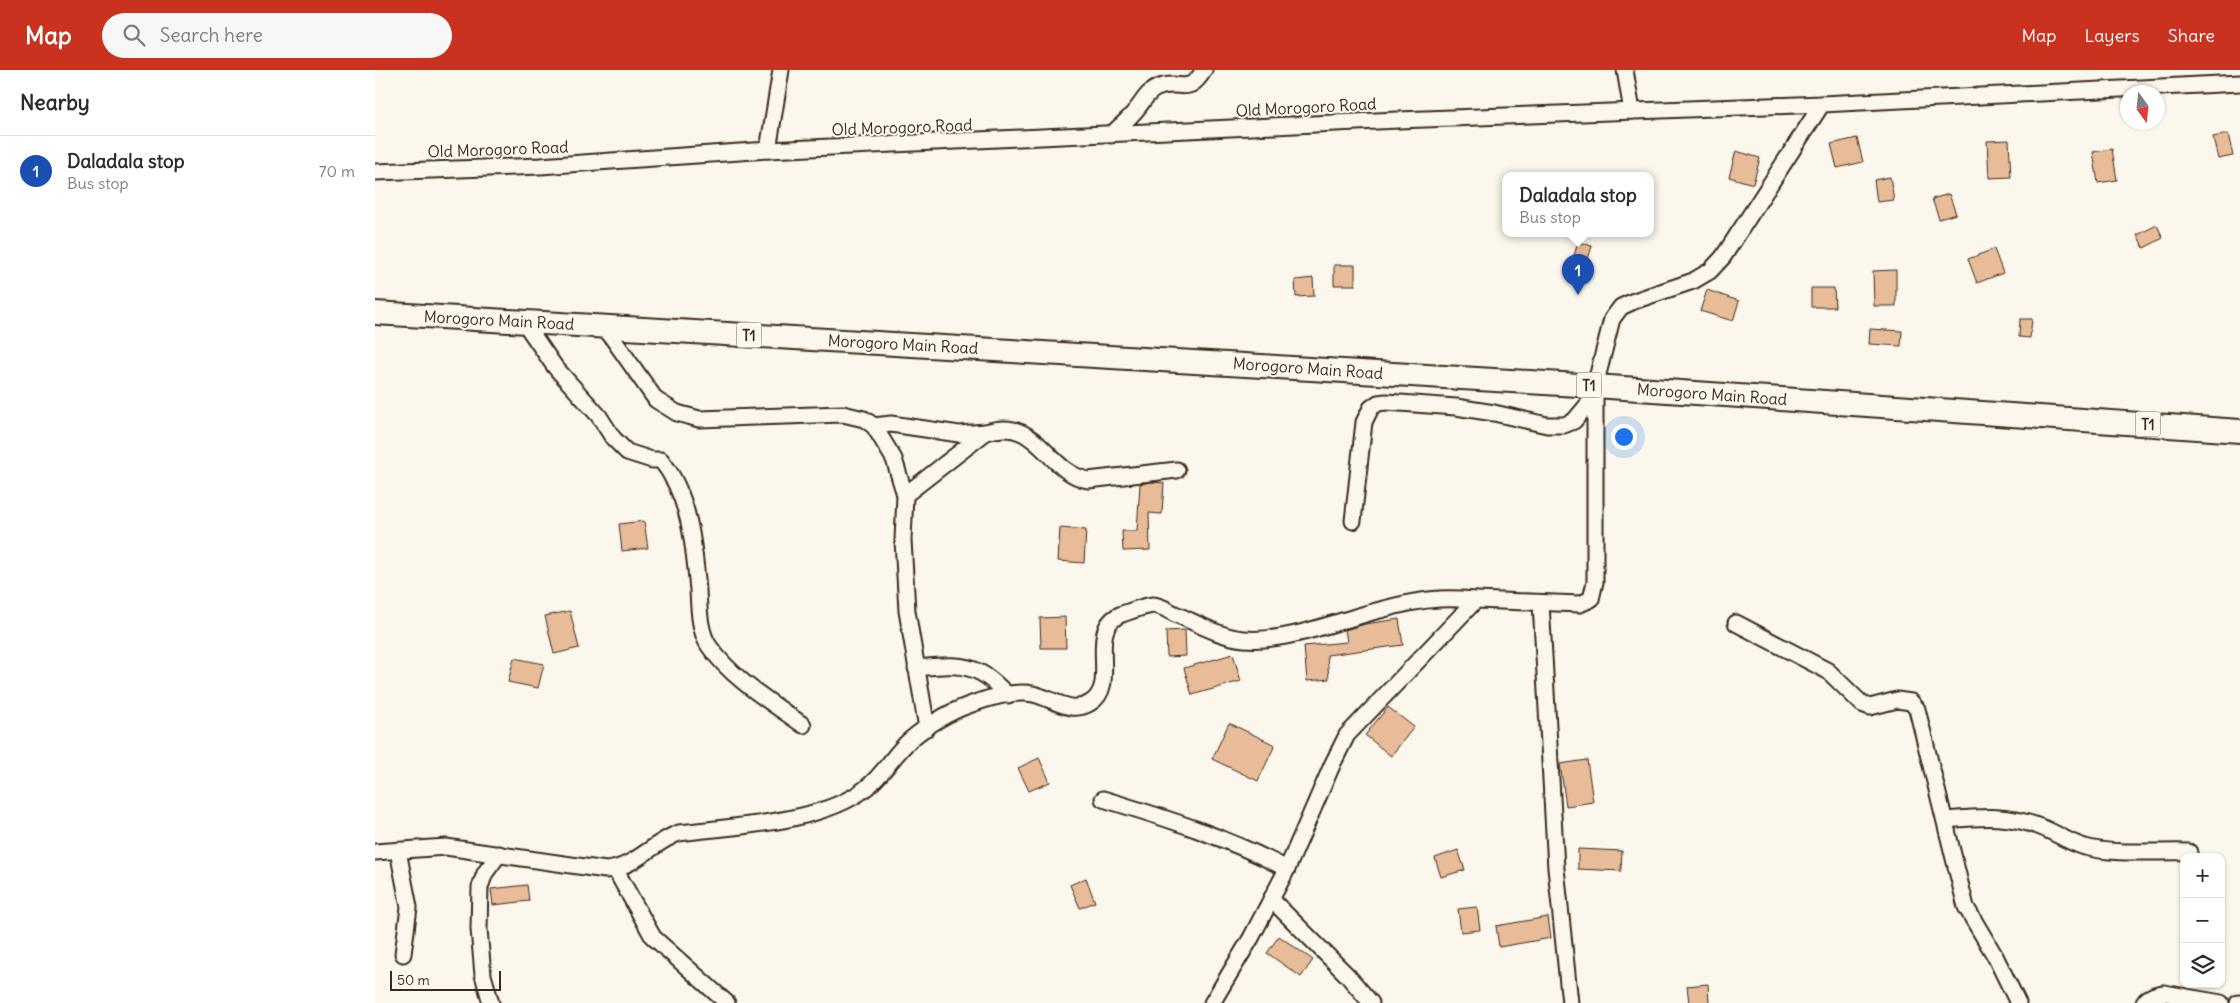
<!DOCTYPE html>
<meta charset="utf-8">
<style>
body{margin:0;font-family:Delius,sans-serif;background:#f7f7f7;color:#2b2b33}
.controls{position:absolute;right:15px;bottom:15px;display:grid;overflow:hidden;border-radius:10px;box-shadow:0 1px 4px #0004}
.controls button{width:45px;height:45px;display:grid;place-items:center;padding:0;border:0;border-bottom:1px solid #e1e1e2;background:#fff;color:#2b2b33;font:25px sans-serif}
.compass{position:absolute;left:1745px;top:15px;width:45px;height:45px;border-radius:50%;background:#fff;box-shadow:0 1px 4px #0004;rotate:165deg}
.scale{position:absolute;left:15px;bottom:12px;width:111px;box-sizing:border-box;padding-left:5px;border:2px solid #3b2a1e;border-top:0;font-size:14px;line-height:18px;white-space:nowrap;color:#3b2a1e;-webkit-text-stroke:4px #fbf7ec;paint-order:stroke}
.you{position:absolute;left:1248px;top:366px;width:18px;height:18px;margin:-12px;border:4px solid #fff;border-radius:50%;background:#1a73e8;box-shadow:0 0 0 8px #1a73e833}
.badge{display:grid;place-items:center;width:32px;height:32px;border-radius:50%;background:#c8321e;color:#fff;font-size:16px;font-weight:700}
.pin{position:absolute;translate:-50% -41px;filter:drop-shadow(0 1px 2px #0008)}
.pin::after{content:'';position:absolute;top:26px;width:18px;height:15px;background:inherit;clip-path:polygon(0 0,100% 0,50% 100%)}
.popup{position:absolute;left:1127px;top:102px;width:152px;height:65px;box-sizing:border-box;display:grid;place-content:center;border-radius:10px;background:#fff;filter:drop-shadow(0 1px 4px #0005);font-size:16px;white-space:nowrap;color:#7c7c81}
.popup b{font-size:19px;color:#2b2b33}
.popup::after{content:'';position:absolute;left:50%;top:100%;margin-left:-10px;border:10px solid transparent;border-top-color:#fff}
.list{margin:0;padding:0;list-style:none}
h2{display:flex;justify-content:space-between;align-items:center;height:65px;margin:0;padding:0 20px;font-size:21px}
h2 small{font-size:16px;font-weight:400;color:#7c7c81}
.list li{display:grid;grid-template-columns:32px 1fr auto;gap:15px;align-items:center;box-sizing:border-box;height:70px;padding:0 20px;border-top:1px solid #e1e1e2}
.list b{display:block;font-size:19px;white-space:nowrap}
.list p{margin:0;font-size:16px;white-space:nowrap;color:#7c7c81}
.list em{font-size:16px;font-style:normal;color:#7c7c81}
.icon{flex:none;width:28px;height:28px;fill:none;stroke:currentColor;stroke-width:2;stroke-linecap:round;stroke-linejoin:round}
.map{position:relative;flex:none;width:1865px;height:933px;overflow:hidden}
header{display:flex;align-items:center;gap:30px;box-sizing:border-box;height:70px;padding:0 25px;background:#c8321e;color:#fff}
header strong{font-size:24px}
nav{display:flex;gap:28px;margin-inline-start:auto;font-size:18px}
.search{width:350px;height:45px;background:#f7f7f7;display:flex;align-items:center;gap:12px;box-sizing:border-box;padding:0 18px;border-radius:28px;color:#7c7c81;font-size:19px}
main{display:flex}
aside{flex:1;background:#fff}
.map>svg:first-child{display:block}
.building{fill:#e8bc98;stroke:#3b2a1e}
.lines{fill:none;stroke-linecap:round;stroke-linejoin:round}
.minor-casing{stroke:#3b2a1e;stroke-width:19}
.highway-casing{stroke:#3b2a1e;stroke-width:26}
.minor{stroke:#fbf7ec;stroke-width:15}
.highway{stroke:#fbf7ec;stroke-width:22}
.labels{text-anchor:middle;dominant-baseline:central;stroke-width:4;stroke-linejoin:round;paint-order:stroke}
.shield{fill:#fbf7ec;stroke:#75685c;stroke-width:1}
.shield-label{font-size:15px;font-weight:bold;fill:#3b2a1e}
.street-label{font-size:16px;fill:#3b2a1e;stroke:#fbf7ec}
</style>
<header>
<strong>Map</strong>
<div class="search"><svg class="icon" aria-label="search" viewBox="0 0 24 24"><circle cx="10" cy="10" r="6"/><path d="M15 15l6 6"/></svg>Search here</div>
<nav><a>Map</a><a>Layers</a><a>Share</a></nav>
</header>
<main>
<aside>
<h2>Nearby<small></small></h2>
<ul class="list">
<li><span class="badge" style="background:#1a4fb4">1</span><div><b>Daladala stop</b><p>Bus stop</p></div><em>70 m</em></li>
</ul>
</aside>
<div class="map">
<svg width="1865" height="933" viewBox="0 0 1865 933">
<rect width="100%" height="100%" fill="#fbf7ec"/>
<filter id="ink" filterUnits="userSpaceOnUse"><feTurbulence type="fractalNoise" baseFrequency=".02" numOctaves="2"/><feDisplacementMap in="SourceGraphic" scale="10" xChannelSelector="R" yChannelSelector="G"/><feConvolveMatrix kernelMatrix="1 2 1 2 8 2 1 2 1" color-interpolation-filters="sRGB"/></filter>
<g filter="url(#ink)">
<g class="building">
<path d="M1853,64L1858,86L1843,89L1838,67Z"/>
<path d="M1482,68L1488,92L1462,98L1456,74Z"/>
<path d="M1634,70L1636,107L1614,108L1612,71Z"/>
<path d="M1737,79L1742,110L1723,113L1718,82Z"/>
<path d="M1361,81L1385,88L1378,114L1354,107Z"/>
<path d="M1515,107L1519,130L1502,132L1499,110Z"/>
<path d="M1574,124L1581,144L1564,149L1557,129Z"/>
<path d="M1782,155L1788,168L1769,178L1762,165Z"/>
<path d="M1203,172L1217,176L1211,196L1197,192Z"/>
<path d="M1619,179L1628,203L1602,213L1593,189Z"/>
<rect x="959" y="195" width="21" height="20"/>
<path d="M1521,200V236H1499L1498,201Z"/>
<path d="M938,208L939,226L921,227L920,210Z"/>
<path d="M1436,218H1459L1460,237H1436Z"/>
<path d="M1332,220L1364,231L1358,251L1325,241Z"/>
<path d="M1645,249H1657L1655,268L1644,267Z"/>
<path d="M1495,259L1527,261L1526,276L1494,274Z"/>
<path d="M777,412L789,413L787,444L774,443L775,480L748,481L747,461H762L765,414Z"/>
<path d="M269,451L273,478L247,481L244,454Z"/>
<path d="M685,458L711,460L709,493L683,491Z"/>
<path d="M195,541L204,578L179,584L170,546Z"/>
<path d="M690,547L691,578H666L665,548Z"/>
<path d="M1024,549L1028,575L952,585L954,609L932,611L929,576L972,572L970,560L990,554Z"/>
<path d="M810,560L811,586L792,587L791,561Z"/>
<path d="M858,584L866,611L817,625L809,598Z"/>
<path d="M139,588L169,594L163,618L133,612Z"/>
<path d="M1013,637L1039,657L1016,686L990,665Z"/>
<path d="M854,653L900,675L883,711L837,689Z"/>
<path d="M664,688L675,712L654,721L643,698Z"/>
<path d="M1212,690L1218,732L1191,736L1185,694Z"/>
<path d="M1203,779L1247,781L1246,801L1203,799Z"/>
<path d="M1083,780L1090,800L1066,807L1060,788Z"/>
<path d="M711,808L720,832L705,838L695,815Z"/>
<path d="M152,815L154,831L118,835L116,819Z"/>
<path d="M1102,837L1105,860L1086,862L1083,839Z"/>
<path d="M1173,847L1176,868L1124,877L1121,856Z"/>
<path d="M904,866L938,890L926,907L892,883Z"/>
<path d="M1333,914L1334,933H1314L1312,916Z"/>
</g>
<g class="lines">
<g class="minor-casing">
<g id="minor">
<path d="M1250,0L1257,41"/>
<path d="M736,65C744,57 754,49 761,40C768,32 772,22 782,18C806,8 812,28 829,0"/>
<path d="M393,80L406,0"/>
<path d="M0,102L165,96L393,80L1023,50L1447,34L1865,13"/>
<path d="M149,252L180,297L224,346L238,368L252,382L277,390H286C315,426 319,476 323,520C324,538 324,561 334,576C357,609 396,632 428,655"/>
<path d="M229,256L281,330L302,343L324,349L468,344L489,349L499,356L519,389L530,425L528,470L532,541L552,658"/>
<path d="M499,356L516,354L584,364L611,362"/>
<path d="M530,425L611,362C663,345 671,402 713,410L802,400"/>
<path d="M978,451L989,352L996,338L1003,333L1011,332L1081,337L1119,343L1172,355H1189L1199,351L1219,327"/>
<path d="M1166,533L1181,798L1195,933"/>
<path d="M1361,553L1453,601L1487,634L1495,637L1522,630L1536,632L1542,639L1591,837L1620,886L1643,933"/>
<path d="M541,598C562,596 587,592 606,603C616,608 625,618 633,625"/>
<path d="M728,729C791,748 854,768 912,799"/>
<path d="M1570,750C1606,747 1634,744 1668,758C1683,764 1695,773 1710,777C1737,785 1784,781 1814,782"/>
<path d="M23,781L34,837L28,884"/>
<path d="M0,782L71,777L231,800C259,798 278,772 304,763C359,756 448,753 491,718C508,705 519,684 535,670C551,656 574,642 594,635C613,628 639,620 658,624C677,628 696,645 715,633C746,615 709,558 747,544C756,541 769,536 778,535C785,535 794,541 800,544C822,553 845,567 869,569C910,573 965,550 1005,540C1023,535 1045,530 1064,529C1076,528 1089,529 1101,530"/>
<path d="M240,799L278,867L352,933"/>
<path d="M896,829L972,905L996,933"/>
<path d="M116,933L108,905L104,859L105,817L110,803L124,784"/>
<path d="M837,933L876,868L912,799L958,693L972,665L1101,530L1205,534L1216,529L1220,512V316L1237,249L1246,237L1259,231L1318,211L1335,201L1348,187L1447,34"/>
<path d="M1769,933C1773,926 1781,924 1789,923L1846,933"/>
<path d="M1863,933H1865"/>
</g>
</g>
<g class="highway-casing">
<path id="highway" d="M0,243L1220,316L1865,361"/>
</g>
<use href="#minor" class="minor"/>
<use href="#highway" class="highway"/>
</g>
</g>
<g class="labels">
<g class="shield">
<rect x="361.5" y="252.5" width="25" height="25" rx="4"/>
<rect x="1201.5" y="302.5" width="25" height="25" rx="4"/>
<rect x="1760.5" y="341.5" width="25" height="25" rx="4"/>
</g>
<g class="shield-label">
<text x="374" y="265">T1</text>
<text x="1214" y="315">T1</text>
<text x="1773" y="354">T1</text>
</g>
<g class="street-label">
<text transform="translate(931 37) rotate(-3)">Old Morogoro Road</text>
<text transform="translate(527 57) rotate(-2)">Old Morogoro Road</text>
<text transform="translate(123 79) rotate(-2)">Old Morogoro Road</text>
<text transform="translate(124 250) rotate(3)">Morogoro Main Road</text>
<text transform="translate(528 274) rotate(3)">Morogoro Main Road</text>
<text transform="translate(933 298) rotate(4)">Morogoro Main Road</text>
<text transform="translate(1337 324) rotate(4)">Morogoro Main Road</text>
</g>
</g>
</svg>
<div class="controls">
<button>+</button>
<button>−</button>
<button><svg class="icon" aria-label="layers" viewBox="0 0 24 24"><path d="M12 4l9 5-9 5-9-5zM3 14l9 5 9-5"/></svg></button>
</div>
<svg class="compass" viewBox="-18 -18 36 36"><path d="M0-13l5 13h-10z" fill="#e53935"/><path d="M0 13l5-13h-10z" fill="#7c7c81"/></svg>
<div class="scale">50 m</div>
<div class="you"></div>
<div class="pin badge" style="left:1203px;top:225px;background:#1a4fb4">1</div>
<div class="popup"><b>Daladala stop</b>Bus stop</div>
</div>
</main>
